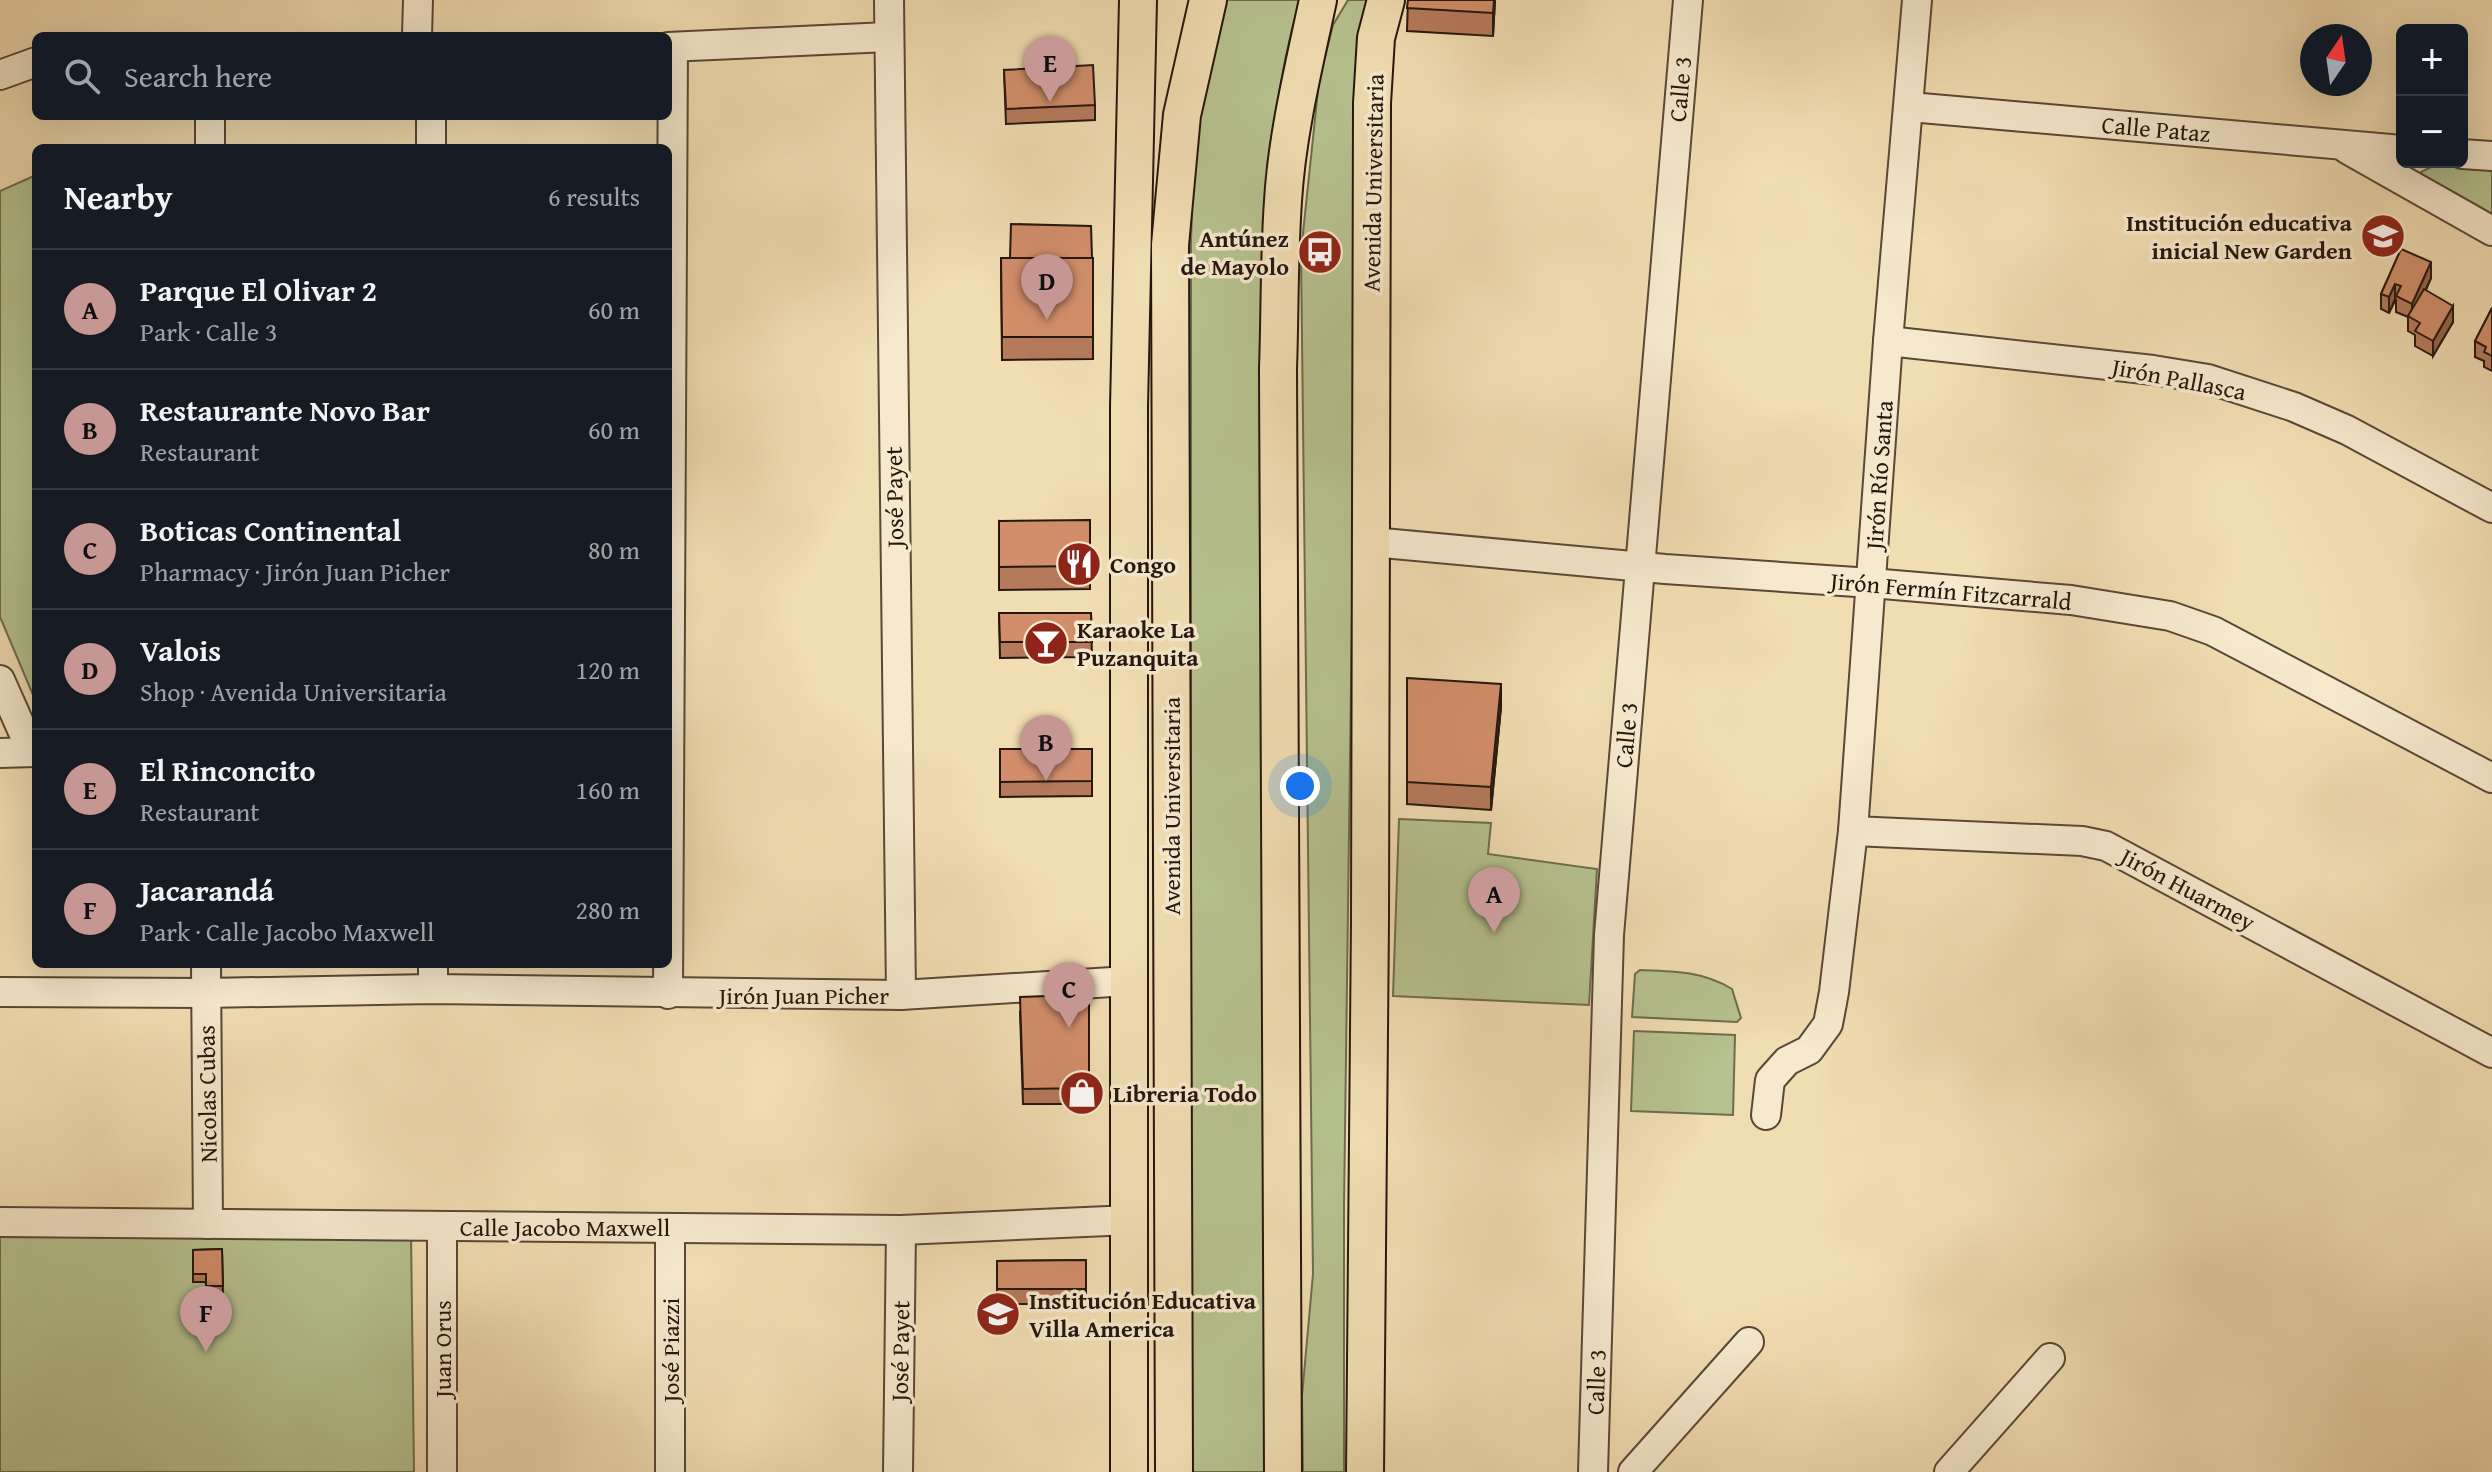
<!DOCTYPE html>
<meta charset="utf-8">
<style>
body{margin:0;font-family:"Gentium Book Plus",serif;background:#20242c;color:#f1f3f6}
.controls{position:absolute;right:24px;top:24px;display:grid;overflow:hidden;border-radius:12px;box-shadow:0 8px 32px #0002}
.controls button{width:72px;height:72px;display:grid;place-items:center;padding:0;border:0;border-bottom:2px solid #363941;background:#171b24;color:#f1f3f6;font:40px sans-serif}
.compass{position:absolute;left:2300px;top:24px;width:72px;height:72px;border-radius:50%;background:#171b24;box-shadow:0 8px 32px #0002;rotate:13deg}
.you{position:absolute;left:1300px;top:786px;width:28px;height:28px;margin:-20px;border:6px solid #fff;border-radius:50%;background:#1a73e8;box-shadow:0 0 0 12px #1a73e833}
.badge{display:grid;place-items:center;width:52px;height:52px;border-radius:50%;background:#c59692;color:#111;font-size:26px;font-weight:700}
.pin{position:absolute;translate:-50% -66px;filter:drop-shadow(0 2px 4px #0008)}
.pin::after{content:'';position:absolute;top:42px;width:28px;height:24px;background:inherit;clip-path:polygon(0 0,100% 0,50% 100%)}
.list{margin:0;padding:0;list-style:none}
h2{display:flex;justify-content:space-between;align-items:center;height:104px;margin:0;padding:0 32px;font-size:34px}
h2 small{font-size:26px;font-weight:400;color:#9ea1a6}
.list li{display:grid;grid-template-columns:52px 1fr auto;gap:24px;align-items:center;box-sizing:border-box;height:120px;padding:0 32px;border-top:2px solid #363941}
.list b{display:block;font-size:30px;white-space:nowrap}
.list p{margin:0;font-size:26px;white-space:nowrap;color:#9ea1a6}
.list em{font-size:26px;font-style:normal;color:#9ea1a6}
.icon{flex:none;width:44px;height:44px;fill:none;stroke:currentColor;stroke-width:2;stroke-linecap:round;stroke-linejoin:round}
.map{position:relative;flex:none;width:2492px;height:1472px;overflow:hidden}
.search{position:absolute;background:#171b24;box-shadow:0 8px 32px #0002;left:32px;top:32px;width:640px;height:88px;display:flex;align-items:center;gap:20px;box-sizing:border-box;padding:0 28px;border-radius:12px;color:#9ea1a6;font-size:30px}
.panel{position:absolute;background:#171b24;box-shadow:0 8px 32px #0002;left:32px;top:144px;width:640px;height:824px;border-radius:12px}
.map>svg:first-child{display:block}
.green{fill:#b6c28f;stroke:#6e6c4e;stroke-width:2}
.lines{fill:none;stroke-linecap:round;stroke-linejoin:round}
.minor-casing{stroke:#594837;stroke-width:32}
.major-casing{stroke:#26160e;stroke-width:40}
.minor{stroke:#f6e9cd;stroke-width:28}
.major{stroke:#f1ddb2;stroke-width:36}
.wall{fill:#b57a5c;stroke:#26160e;stroke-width:2}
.shaded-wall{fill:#93634b;stroke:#26160e;stroke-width:2}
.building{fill:#d28e6b;stroke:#26160e;stroke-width:2}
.labels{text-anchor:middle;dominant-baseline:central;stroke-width:7;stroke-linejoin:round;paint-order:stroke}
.street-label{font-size:24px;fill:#26160e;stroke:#f6e9cd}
.poi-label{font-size:24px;font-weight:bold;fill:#26160e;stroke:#f6e9cd;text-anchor:start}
</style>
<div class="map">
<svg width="2492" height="1472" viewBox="0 0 2492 1472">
<rect width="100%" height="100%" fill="#f1ddb2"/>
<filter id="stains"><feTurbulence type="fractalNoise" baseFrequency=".0025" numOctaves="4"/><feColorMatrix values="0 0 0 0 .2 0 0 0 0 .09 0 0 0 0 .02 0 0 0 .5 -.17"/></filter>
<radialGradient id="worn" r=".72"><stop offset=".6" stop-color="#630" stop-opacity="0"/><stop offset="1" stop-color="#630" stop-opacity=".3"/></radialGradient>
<g class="green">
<path d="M1223,0H1300C1276,80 1269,162 1265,246L1268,1472H1191V240L1195,126Z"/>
<path d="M1348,0H1373L1359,87L1344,1207V1472H1303L1302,1396L1313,1274L1301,252L1319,81L1333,25Z"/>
<path d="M2437,164L2492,168V221L2425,185L2421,172Z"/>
<path d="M36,175V702L0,617V191Z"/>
<path d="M1399,819L1491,823L1488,854L1597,869L1589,1005L1393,996Z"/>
<path d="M1640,970C1673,971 1703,971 1732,989L1741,1018L1737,1022L1632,1017L1635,974Z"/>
<path d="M1634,1031L1735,1035L1733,1115L1631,1111Z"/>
<path d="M0,1232H411L414,1472H0Z"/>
</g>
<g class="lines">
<g class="minor-casing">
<g id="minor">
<path d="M889,0L901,995"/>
<path d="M417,36L418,0"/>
<path d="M668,47L888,37"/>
<path d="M0,75L36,62"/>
<path d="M1910,107L2402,150"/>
<path d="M431,116V148"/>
<path d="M210,148V116"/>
<path d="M2347,149L2492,231"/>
<path d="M2462,154L2492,156"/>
<path d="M1888,341L2153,370L2208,379L2294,407L2347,430L2492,508"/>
<path d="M1372,542L1665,569L1871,583L2071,600L2170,616L2213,631L2492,778"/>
<path d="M0,680L32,752"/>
<path d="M0,753L36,752"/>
<path d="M1853,831L2082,841L2106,846L2492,1053"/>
<path d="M206,964L208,1224"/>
<path d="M433,964V989"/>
<path d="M0,992L206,993L433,989L901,995L1128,981"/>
<path d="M668,994L673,47"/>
<path d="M1766,1115L1770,1080L1787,1061L1809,1050L1828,1024L1834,992L1853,831L1888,341L1917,0"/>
<path d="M0,1222L901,1230L1131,1220"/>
<path d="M442,1227V1472"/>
<path d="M670,1472V1228"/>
<path d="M898,1472L901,1230"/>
<path d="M1593,1472L1609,935L1688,0"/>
<path d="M1633,1472L1749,1342"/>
<path d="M1949,1472L2050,1358"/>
</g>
</g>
<g class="major-casing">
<g id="major">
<path d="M1129,1472V407L1138,0"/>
<path d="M1174,1472L1170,245L1182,115L1208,0"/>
<path d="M1283,1472L1278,369C1280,313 1279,257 1283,201C1287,134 1304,66 1318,0"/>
<path d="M1365,1472L1370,920L1372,103L1376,38L1386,0"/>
</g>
</g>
<use href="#minor" class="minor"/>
<use href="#major" class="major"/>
</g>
<g class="wall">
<path d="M1408,0H1495L1493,36L1407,31Z"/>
<path d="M1004,70L1095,105V120L1006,124Z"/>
<path d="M2401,249L2431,278L2426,290L2453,322L2433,356L2415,346V335L2408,331V317L2396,312V299L2389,313L2381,309V294Z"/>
<path d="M1001,258H1093V359L1002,360Z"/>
<path d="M2492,308V371L2484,367V361L2475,357V341Z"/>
<path d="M999,521L1090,566V589L999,590Z"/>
<path d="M999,613H1091L1092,657L1000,658Z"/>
<path d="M1501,707L1491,810L1407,804V782Z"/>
<path d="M1000,749H1092V796L1000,797Z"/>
<path d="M1089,1005V1104H1023L1020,1012Z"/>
<path d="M222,1249L223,1294H206V1282H193V1250Z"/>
<path d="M1086,1260V1304H997V1261Z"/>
</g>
<g class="shaded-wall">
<path d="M1494,0H1495L1493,36V13Z"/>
<path d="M2431,262V278L2412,319V304Z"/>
<path d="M2395,284V299L2389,313V297Z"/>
<path d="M2453,306V322L2433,356V341Z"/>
<path d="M1501,684V707L1491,810V787Z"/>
</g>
<g class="building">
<path d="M1408,0H1494L1493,13L1407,8Z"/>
<path d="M1093,65L1095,105L1006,109L1004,70Z"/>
<path d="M1011,224L1091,226L1092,258H1010Z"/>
<path d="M2401,249L2431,262L2412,304L2396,296L2401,286L2395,284L2389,297L2381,294Z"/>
<path d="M1001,258H1093V337H1002Z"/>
<path d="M2424,289L2453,306L2433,341L2415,331L2420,323L2408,316Z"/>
<path d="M2492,308V356L2484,352L2486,347L2475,341Z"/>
<path d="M1090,520V566L999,567V521Z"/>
<path d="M999,613H1091L1092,642H1000Z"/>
<path d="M1407,678L1501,684L1491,787L1407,782Z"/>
<path d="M1000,749H1092V781L1000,782Z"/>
<path d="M1077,995L1089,1005V1088L1023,1089L1020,997Z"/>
<path d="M222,1249L223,1286H206V1274H193V1250Z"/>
<path d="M1086,1260V1289H997V1261Z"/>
</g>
<defs>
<g id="school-disc" transform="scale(2.3)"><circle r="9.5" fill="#8f2418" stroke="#f6e9cd"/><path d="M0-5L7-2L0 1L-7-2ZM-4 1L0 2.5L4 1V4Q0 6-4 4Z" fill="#fff"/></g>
<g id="bus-disc" transform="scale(2.3)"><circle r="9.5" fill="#8f2418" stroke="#f6e9cd"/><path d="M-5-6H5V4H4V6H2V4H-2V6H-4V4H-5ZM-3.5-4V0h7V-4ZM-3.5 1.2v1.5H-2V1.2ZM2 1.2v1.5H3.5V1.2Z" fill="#fff"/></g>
<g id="restaurant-disc" transform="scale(2.3)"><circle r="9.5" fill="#8f2418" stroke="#f6e9cd"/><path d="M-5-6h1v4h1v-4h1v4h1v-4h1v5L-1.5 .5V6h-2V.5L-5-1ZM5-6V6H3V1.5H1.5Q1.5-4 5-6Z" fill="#fff"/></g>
<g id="bar-disc" transform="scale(2.3)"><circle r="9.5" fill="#8f2418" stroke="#f6e9cd"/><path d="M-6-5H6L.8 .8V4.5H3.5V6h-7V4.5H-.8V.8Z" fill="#fff"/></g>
<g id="shop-disc" transform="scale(2.3)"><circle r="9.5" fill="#8f2418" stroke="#f6e9cd"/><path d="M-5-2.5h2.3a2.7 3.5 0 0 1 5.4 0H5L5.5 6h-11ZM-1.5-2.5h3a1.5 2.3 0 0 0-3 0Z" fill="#fff"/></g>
</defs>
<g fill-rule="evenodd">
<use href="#school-disc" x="2383" y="236"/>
<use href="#bus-disc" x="1320" y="252"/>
<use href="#restaurant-disc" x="1079" y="564"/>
<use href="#bar-disc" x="1046" y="643"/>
<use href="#shop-disc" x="1082" y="1093"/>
<use href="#school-disc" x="998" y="1314"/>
</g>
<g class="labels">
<g class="street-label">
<text transform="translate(1680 89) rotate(-85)">Calle 3</text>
<text transform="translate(2156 129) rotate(5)">Calle Pataz</text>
<text transform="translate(1373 183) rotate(-89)">Avenida Universitaria</text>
<text transform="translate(2179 379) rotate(11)">Jirón Pallasca</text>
<text transform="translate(1879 475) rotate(-86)">Jirón Río Santa</text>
<text transform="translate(894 497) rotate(-91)">José Payet</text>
<text transform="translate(1951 591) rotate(5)">Jirón Fermín Fitzcarrald</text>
<text transform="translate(1626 735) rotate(-85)">Calle 3</text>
<text transform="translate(1171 806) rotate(-90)">Avenida Universitaria</text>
<text transform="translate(2188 889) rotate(28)">Jirón Huarmey</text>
<text x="804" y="995">Jirón Juan Picher</text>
<text transform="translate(207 1094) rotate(-91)">Nicolas Cubas</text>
<text x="565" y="1227">Calle Jacobo Maxwell</text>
<text transform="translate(442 1349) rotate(-90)">Juan Orus</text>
<text transform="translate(670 1350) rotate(-90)">José Piazzi</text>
<text transform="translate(900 1351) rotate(-89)">José Payet</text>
<text transform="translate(1596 1382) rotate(-88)">Calle 3</text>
</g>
<g class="poi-label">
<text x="2352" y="222" text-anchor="end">Institución educativa<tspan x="2352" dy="28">inicial New Garden</tspan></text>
<text x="1289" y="238" text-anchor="end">Antúnez<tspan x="1289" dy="28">de Mayolo</tspan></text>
<text x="1110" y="564">Congo</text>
<text x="1077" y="629">Karaoke La<tspan x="1077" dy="28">Puzanquita</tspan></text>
<text x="1113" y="1093">Libreria Todo</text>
<text x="1029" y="1300">Institución Educativa<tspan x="1029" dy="28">Villa America</tspan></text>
</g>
</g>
<rect width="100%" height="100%" filter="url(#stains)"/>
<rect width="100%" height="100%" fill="url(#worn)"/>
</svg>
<div class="controls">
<button>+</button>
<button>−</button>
</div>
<svg class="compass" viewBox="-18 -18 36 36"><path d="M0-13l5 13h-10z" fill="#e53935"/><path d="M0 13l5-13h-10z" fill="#9ea1a6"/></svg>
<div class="you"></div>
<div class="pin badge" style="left:1494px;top:933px">A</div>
<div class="pin badge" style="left:1046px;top:781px">B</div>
<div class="pin badge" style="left:1069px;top:1028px">C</div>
<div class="pin badge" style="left:1047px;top:320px">D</div>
<div class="pin badge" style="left:1050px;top:102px">E</div>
<div class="pin badge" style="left:206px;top:1352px">F</div>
<div class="search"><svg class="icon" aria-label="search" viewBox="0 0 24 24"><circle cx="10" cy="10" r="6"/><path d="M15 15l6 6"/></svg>Search here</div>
<section class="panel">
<h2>Nearby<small>6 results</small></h2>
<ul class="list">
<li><span class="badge">A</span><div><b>Parque El Olivar 2</b><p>Park · Calle 3</p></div><em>60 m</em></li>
<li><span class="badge">B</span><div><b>Restaurante Novo Bar</b><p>Restaurant</p></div><em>60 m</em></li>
<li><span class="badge">C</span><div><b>Boticas Continental</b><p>Pharmacy · Jirón Juan Picher</p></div><em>80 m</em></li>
<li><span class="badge">D</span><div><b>Valois</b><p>Shop · Avenida Universitaria</p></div><em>120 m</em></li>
<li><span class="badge">E</span><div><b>El Rinconcito</b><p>Restaurant</p></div><em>160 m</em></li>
<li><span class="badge">F</span><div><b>Jacarandá</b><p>Park · Calle Jacobo Maxwell</p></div><em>280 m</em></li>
</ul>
</section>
</div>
